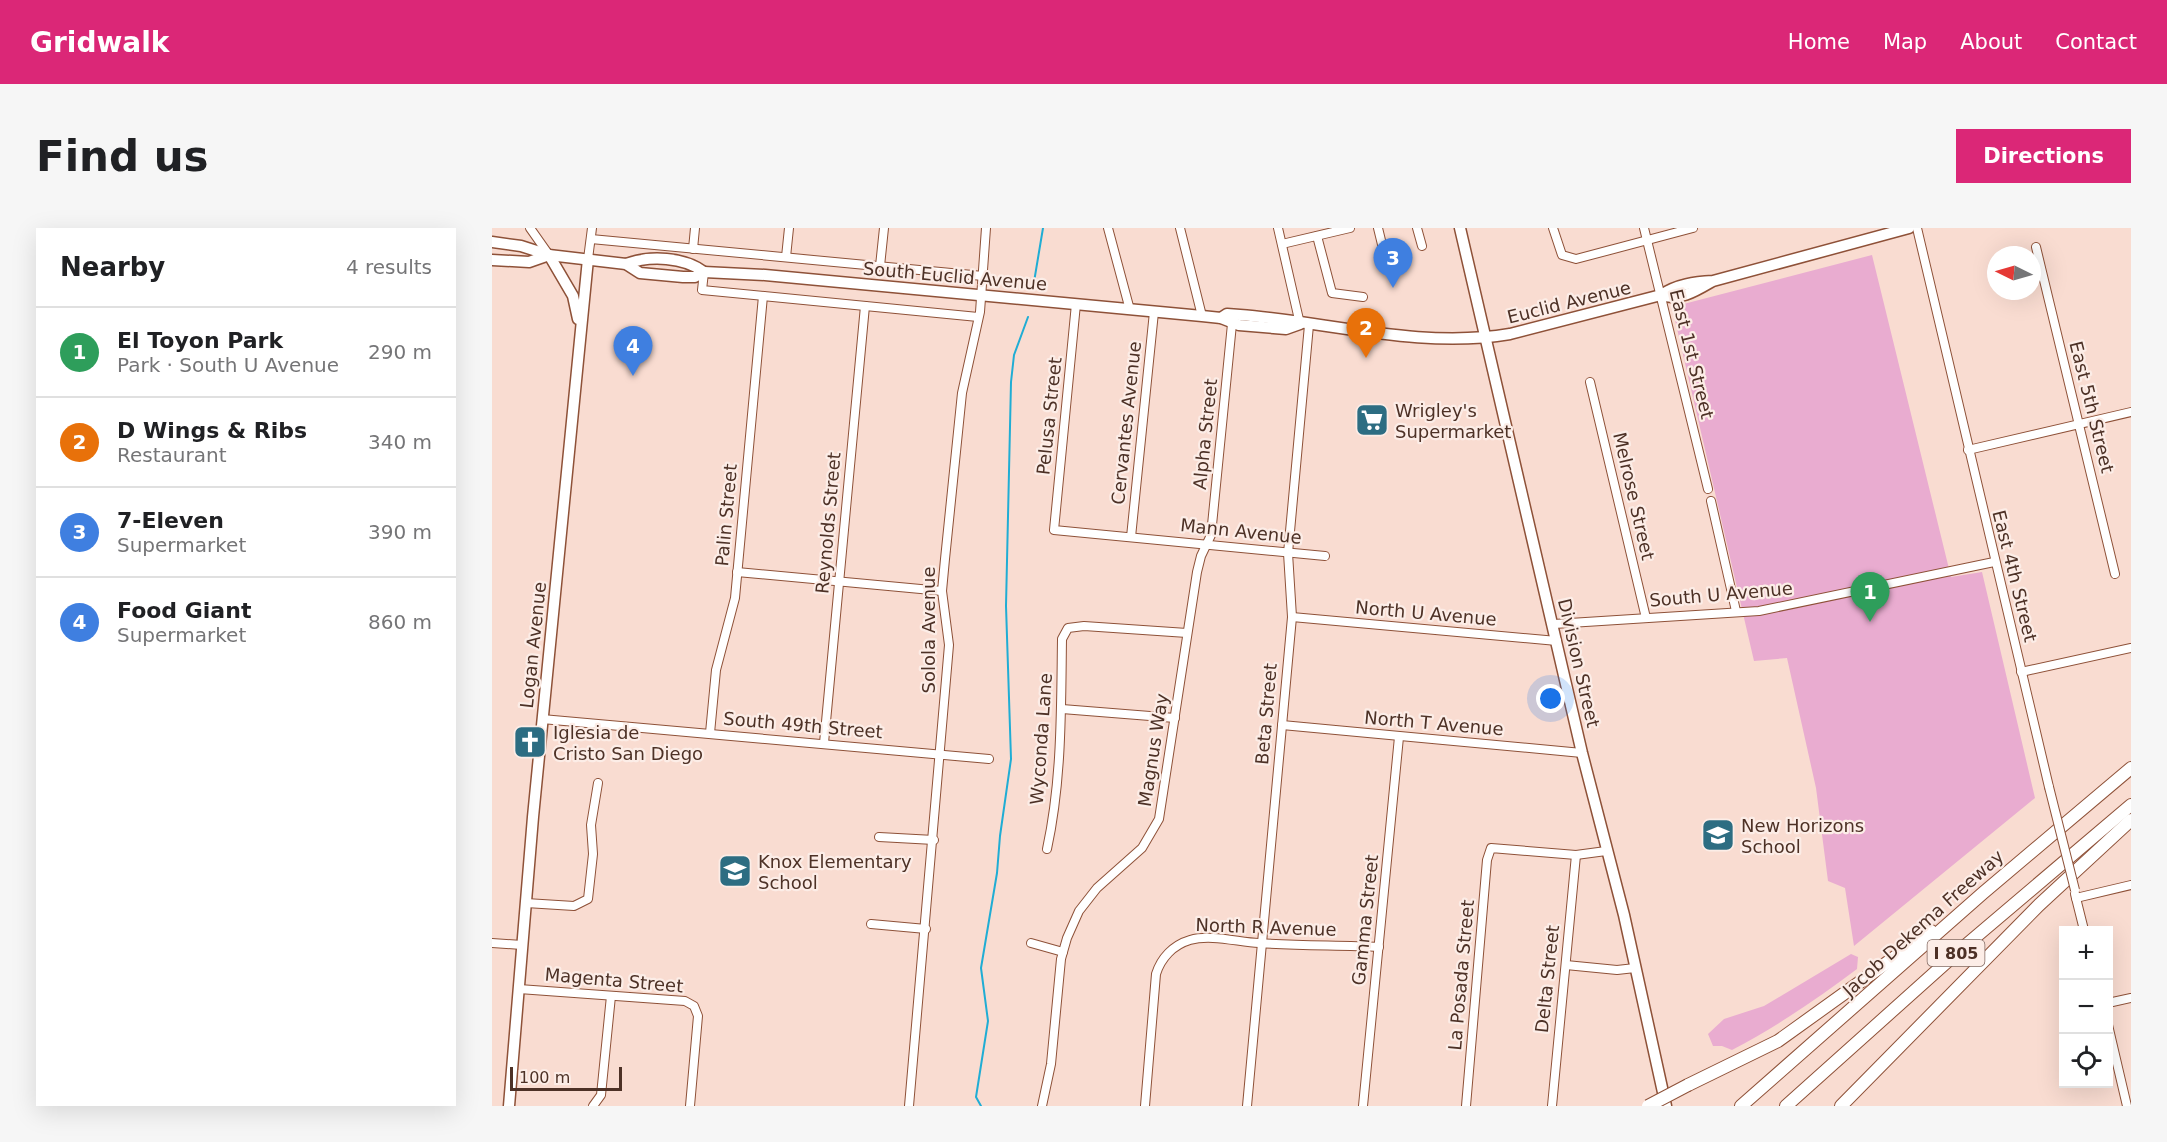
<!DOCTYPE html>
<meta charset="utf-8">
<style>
body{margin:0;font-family:"DejaVu Sans",sans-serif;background:#f6f6f6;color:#202124}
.controls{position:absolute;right:18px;bottom:18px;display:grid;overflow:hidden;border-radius:0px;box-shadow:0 6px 24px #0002}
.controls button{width:54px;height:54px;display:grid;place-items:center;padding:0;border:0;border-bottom:2px solid #e0e0e0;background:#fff;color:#202124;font:30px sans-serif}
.compass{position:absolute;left:1495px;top:18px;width:54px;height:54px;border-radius:50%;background:#fff;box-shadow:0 6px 24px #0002;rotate:275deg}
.scale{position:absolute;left:18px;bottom:15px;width:112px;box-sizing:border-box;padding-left:6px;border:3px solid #4d3126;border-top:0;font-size:16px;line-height:21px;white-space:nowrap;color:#4d3126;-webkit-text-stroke:4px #fcede7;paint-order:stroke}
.you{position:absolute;left:1059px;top:471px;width:21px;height:21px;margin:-15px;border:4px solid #fff;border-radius:50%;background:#1a73e8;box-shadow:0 0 0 9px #1a73e833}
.badge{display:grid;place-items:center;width:39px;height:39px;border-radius:50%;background:#db2777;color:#fff;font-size:20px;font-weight:700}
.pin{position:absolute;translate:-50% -50px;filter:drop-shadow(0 2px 3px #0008)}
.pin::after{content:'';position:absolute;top:32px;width:21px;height:18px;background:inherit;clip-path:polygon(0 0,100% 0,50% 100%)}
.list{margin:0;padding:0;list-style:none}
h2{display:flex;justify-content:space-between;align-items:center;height:78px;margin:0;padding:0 24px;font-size:26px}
h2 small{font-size:20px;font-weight:400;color:#757577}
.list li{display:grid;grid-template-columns:39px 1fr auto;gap:18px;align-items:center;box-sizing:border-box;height:90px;padding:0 24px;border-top:2px solid #e0e0e0}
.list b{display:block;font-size:22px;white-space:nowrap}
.list p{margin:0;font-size:20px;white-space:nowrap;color:#757577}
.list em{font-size:20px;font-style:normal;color:#757577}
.icon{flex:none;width:33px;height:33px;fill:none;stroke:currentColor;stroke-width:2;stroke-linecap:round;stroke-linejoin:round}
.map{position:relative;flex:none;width:1639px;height:878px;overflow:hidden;border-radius:0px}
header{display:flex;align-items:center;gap:36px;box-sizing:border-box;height:84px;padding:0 30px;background:#db2777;color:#fff}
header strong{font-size:28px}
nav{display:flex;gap:33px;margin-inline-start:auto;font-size:21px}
.intro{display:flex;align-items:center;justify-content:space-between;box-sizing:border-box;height:144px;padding:0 36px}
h1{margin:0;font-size:42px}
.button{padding:15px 27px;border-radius:0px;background:#db2777;color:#fff;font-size:21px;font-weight:700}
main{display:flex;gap:36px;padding:0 36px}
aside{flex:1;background:#fff;border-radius:0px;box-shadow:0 6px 24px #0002}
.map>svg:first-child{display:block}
.green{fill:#e9acd0}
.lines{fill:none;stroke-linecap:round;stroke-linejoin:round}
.stream{stroke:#20add4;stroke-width:2}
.minor-casing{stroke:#8e5138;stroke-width:10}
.major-casing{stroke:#8e5138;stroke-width:13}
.highway-casing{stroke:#8e5138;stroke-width:14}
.minor{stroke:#fff;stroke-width:8}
.major{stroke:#fff;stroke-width:10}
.highway{stroke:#fff;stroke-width:12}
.minor-bridge-casing{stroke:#8e5138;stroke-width:10;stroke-linecap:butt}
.highway-bridge-casing{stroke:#8e5138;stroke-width:14;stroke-linecap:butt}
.minor-bridge{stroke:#fff;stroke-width:8}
.highway-bridge{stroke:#fff;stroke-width:12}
.labels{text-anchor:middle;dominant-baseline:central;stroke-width:4.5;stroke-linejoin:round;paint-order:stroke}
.shield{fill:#fcede7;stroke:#826960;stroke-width:1.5}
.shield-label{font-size:16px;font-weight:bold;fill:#4d3126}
.street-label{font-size:18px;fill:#4d3126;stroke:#fcede7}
.poi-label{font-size:18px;fill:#4d3126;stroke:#fcede7;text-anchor:start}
</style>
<header>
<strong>Gridwalk</strong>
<nav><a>Home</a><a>Map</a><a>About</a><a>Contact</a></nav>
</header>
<div class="intro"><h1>Find us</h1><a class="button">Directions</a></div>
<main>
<aside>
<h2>Nearby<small>4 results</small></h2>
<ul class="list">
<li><span class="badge" style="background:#2e9e5b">1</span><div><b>El Toyon Park</b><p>Park · South U Avenue</p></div><em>290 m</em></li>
<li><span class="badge" style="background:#e8710a">2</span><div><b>D Wings &amp; Ribs</b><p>Restaurant</p></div><em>340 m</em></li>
<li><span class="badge" style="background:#3f7fe0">3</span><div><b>7-Eleven</b><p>Supermarket</p></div><em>390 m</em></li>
<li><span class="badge" style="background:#3f7fe0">4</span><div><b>Food Giant</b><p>Supermarket</p></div><em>860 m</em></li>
</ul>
</aside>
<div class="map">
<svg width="1639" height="878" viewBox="0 0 1639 878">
<rect width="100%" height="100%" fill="#f9dcd1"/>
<g class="green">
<path d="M1380,27L1459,349L1490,344L1543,570L1362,718L1353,660L1336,653L1324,560L1295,430L1262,433L1180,79Z"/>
<path d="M1359,726L1366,729L1365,741C1325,771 1284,799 1240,822L1230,818H1221L1216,806L1232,791L1272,778Z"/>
</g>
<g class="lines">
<g class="stream">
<path d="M541,60L551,0"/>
<path d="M489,878L484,869L496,793L489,740L505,645L508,608L519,531L514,378L519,154L522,127L536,89"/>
</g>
<g class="minor-casing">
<g id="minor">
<path d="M38,0L57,27"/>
<path d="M616,0L638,82"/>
<path d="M688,0L710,88"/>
<path d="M786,0L808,96"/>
<path d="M886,0L894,33"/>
<path d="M925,0L930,18"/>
<path d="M1061,0L1070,27L1084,31L1201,0"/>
<path d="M1152,0L1216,261"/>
<path d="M1425,0L1557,559"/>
<path d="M825,8L840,65L871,69"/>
<path d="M99,11L491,48"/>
<path d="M790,16L858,0"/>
<path d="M1544,19L1623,346"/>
<path d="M201,21L203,0"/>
<path d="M294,29L297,0"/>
<path d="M96,31L100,0"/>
<path d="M388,38L392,0"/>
<path d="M212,44L210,62L486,89"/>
<path d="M584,76L562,302L833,328"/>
<path d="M1098,154L1154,390"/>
<path d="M1476,222L1639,184"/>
<path d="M1219,273L1244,383"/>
<path d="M639,309L662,84"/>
<path d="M245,344L450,363"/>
<path d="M800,389L1065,413"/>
<path d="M1062,396L1267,383L1502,334"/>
<path d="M1529,444L1639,420"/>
<path d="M570,481L683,490"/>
<path d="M50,491L497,531"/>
<path d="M790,497L1090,525"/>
<path d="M218,505L224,442L243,370L271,68"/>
<path d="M332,515L373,78"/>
<path d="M387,609L442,612"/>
<path d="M555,621C570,552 569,481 570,411L576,400L592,398L695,405"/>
<path d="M1583,666L1592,702"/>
<path d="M1584,670L1639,657"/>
<path d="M34,675L82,678L96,671L101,626L99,597L106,555"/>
<path d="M379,696L434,701"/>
<path d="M0,715L30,717"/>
<path d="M539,715L571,724"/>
<path d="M1074,737L1125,742L1143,740"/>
<path d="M27,761L193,773L202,778L206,788L198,878"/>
<path d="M1616,775L1639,770"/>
<path d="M1616,797L1635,878"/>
<path d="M101,878L109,867L119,768"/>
<path d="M417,878L457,417L450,363L453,331L470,165L488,84L494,0"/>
<path d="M550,878L559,836L569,731L575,710L587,683L605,660L650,620L667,591L705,344L709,328L719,307L740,96"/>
<path d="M653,878L664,746C669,730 681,717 698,712C719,706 746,714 767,715C807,718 847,717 887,719"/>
<path d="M755,878L800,389L796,325L817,97"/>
<path d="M871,878L907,509"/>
<path d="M974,878L995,632L999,620L1084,627L1114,623"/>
<path d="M1060,878L1084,627"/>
</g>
</g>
<g class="major-casing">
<g id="major">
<path d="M968,0L1090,525L1132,687L1174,878"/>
<path d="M0,14L29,18L57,27L134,36L148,45L191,49H203L212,44L273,47L710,88L729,90L747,97L794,101L808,96"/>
<path d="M57,27L81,68L86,91"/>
<path d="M0,32L37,34L57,27"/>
<path d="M134,36C158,27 192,29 212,44"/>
<path d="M1169,67C1187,73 1202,64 1219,54"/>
<path d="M729,90L735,86L748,87C836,94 929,121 1018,106L1169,67C1185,56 1203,54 1221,53L1417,0"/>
<path d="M17,878L41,589L96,31"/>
</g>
</g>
<g class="highway-casing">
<g id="highway">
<path d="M1196,857L1286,813L1439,703"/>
<path d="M1249,878L1491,665L1639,540"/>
<path d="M1294,878L1467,723L1639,577"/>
<path d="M1349,878L1547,677L1639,592"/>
</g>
</g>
<use href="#minor" class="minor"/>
<use href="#major" class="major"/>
<use href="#highway" class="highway"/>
<g class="minor-bridge-casing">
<path id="minor-bridge" d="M1557,559L1583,662"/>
</g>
<g class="highway-bridge-casing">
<path id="highway-bridge" d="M1156,878L1196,857"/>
</g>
<use href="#minor-bridge" class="minor-bridge"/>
<use href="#highway-bridge" class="highway-bridge"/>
</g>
<defs>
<g id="supermarket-square" transform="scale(1.725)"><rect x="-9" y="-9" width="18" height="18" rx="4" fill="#2d6d82" stroke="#fcede7"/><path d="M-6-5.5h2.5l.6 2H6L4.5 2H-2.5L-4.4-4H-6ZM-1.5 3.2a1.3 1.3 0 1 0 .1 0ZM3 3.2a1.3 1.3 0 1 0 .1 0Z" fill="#fff"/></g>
<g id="church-square" transform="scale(1.725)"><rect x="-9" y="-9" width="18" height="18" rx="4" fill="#2d6d82" stroke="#fcede7"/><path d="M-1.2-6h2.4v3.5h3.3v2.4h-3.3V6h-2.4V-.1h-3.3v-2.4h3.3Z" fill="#fff"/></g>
<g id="school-square" transform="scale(1.725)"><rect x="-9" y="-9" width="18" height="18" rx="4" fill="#2d6d82" stroke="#fcede7"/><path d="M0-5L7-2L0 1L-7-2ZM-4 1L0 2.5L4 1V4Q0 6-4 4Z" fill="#fff"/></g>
</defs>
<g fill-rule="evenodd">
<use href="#supermarket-square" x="880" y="192"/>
<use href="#church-square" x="38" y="514"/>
<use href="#school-square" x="1226" y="607"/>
<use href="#school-square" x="243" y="643"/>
</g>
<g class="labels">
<rect class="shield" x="1435.5" y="712" width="57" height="26" rx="4.5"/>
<g class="shield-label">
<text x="1464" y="725">I 805</text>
</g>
<g class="street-label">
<text transform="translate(463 48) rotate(5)">South Euclid Avenue</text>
<text transform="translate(1077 74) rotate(-14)">Euclid Avenue</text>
<text transform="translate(1200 126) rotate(76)">East 1st Street</text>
<text transform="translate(1600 179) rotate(76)">East 5th Street</text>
<text transform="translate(557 188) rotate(-84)">Pelusa Street</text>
<text transform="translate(634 195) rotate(-84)">Cervantes Avenue</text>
<text transform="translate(713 206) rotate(-84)">Alpha Street</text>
<text transform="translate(1142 268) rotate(77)">Melrose Street</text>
<text transform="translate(234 287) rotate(-85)">Palin Street</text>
<text transform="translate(336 295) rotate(-85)">Reynolds Street</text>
<text transform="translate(749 303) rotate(6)">Mann Avenue</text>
<text transform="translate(1523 348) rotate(76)">East 4th Street</text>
<text transform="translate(1229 366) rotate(-5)">South U Avenue</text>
<text transform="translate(934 385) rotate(5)">North U Avenue</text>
<text transform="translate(436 402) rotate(-90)">Solola Avenue</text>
<text transform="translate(41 417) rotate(-84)">Logan Avenue</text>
<text transform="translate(1087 435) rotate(77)">Division Street</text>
<text transform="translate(774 486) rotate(-85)">Beta Street</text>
<text transform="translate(942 495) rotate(5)">North T Avenue</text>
<text transform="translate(311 497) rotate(5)">South 49th Street</text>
<text transform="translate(549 511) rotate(-86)">Wyconda Lane</text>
<text transform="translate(661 522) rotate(-81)">Magnus Way</text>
<text transform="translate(873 692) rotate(-84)">Gamma Street</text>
<text transform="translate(1431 695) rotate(-42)">Jacob Dekema Freeway</text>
<text transform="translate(774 699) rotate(2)">North R Avenue</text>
<text transform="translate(969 747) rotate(-85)">La Posada Street</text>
<text transform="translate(1055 751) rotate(-84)">Delta Street</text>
<text transform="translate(122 752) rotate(5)">Magenta Street</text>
</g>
<g class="poi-label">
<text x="903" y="182">Wrigley's<tspan x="903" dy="21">Supermarket</tspan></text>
<text x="61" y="504">Iglesia de<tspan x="61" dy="21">Cristo San Diego</tspan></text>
<text x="1249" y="597">New Horizons<tspan x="1249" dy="21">School</tspan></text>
<text x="266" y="633">Knox Elementary<tspan x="266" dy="21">School</tspan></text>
</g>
</g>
</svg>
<div class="controls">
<button>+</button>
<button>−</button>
<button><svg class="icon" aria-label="locate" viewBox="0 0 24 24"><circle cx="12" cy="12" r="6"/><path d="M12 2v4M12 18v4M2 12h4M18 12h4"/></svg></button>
</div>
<svg class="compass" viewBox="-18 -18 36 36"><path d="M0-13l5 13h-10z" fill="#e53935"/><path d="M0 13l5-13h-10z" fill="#757577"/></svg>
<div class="scale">100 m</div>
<div class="you"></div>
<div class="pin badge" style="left:1378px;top:394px;background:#2e9e5b">1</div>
<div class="pin badge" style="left:874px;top:130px;background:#e8710a">2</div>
<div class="pin badge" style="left:901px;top:60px;background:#3f7fe0">3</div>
<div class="pin badge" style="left:141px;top:148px;background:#3f7fe0">4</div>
</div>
</main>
